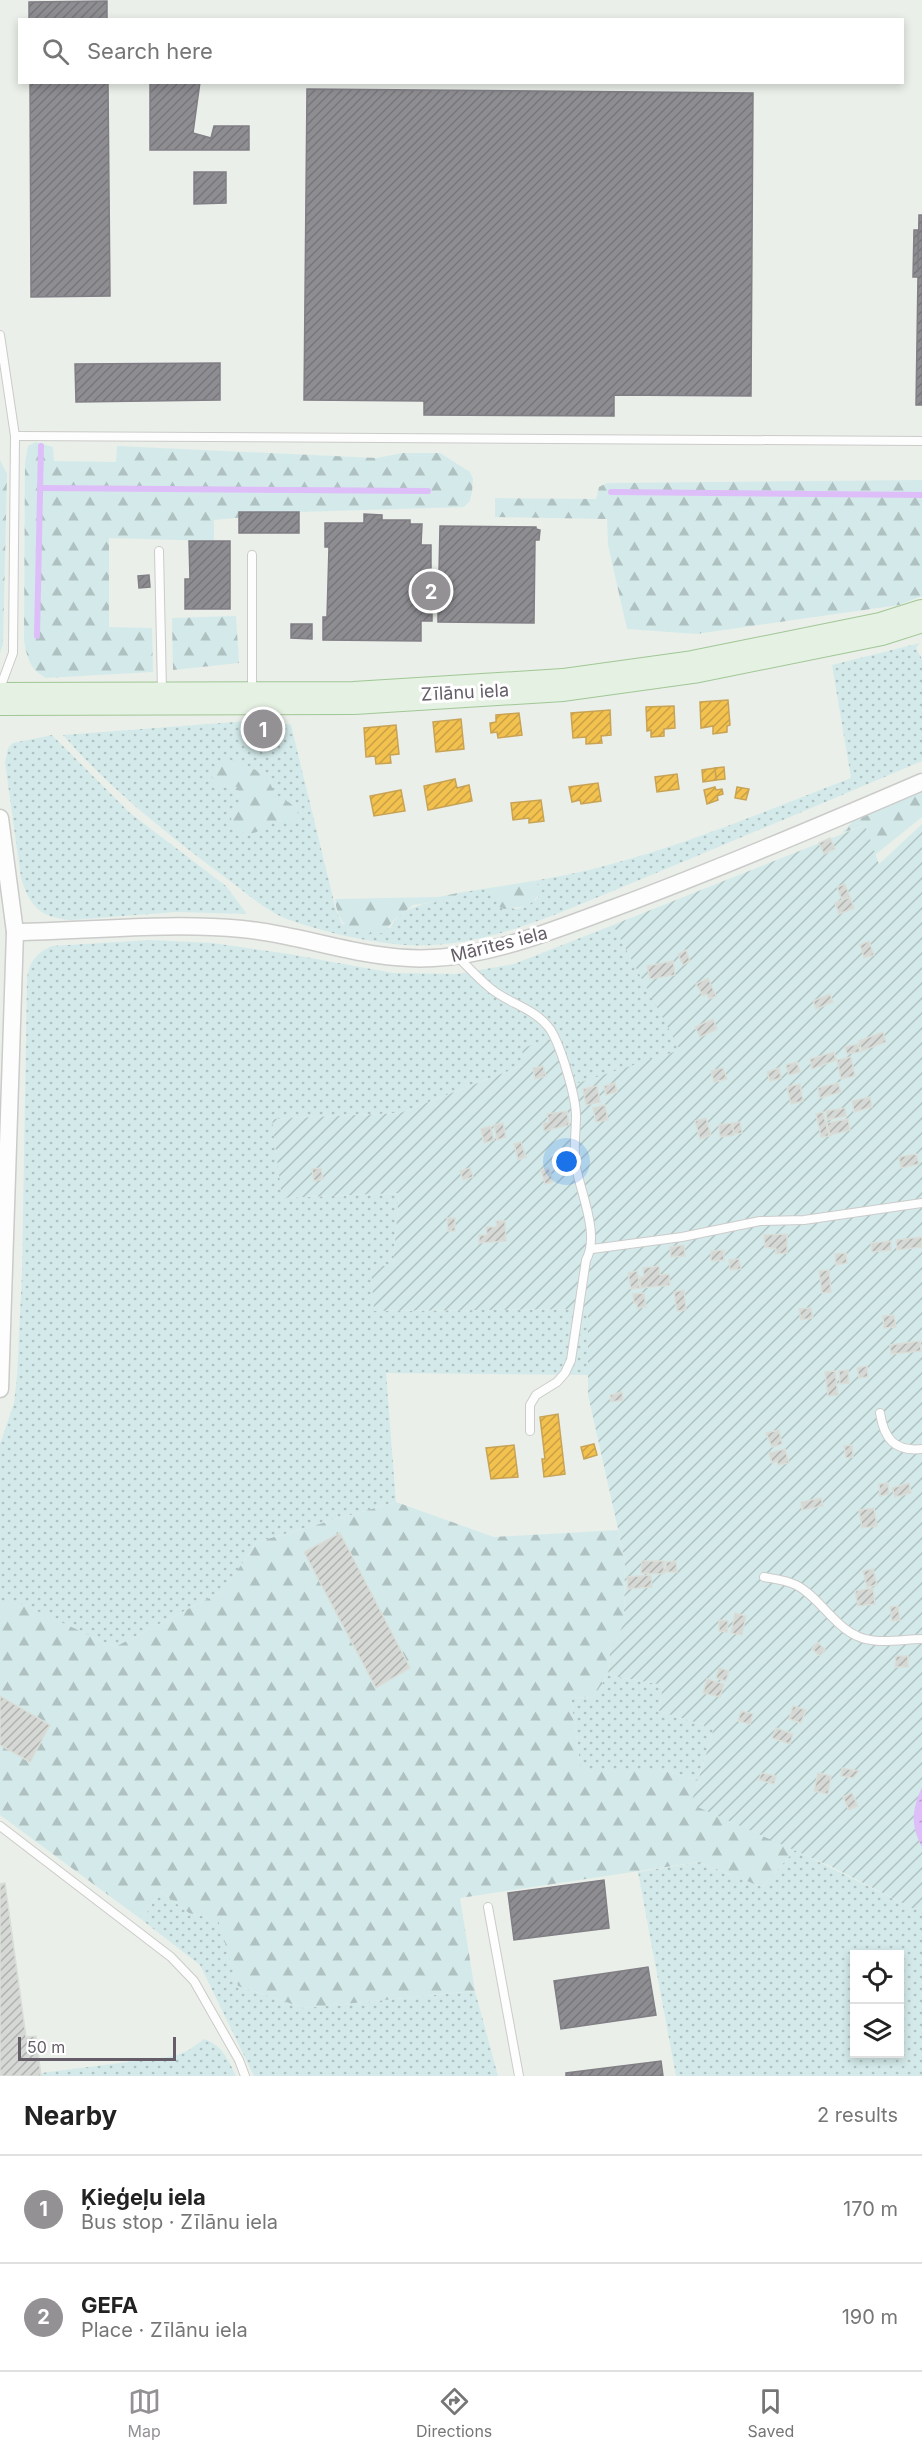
<!DOCTYPE html>
<meta charset="utf-8">
<style>
body{margin:0;font-family:Inter,sans-serif;background:#f6f6f6;color:#222}
.controls{position:absolute;right:18px;bottom:18px;display:grid;overflow:hidden;border-radius:0px;box-shadow:0 3px 9px #0003}
.controls button{width:54px;height:54px;display:grid;place-items:center;padding:0;border:0;border-bottom:2px solid #e0e0e0;background:#fff;color:#222;font:30px sans-serif}
.scale{position:absolute;left:18px;bottom:15px;width:158px;box-sizing:border-box;padding-left:6px;border:3px solid #655e68;border-top:0;font-size:16px;line-height:21px;white-space:nowrap;color:#655e68;-webkit-text-stroke:4px #fff;paint-order:stroke}
.you{position:absolute;left:567px;top:1162px;width:21px;height:21px;margin:-15px;border:4px solid #fff;border-radius:50%;background:#1a73e8;box-shadow:0 0 0 9px #1a73e833}
.badge{display:grid;place-items:center;width:39px;height:39px;border-radius:50%;background:#949195;color:#fff;font-size:20px;font-weight:700}
.pin{position:absolute;translate:-50% -50%;border:3px solid #fff;box-shadow:0 2px 6px #0006}
.list{margin:0;padding:0;list-style:none}
h2{display:flex;justify-content:space-between;align-items:center;height:78px;margin:0;padding:0 24px;font-size:26px}
h2 small{font-size:20px;font-weight:400;color:#767676}
.list li{display:grid;grid-template-columns:39px 1fr auto;gap:18px;align-items:center;box-sizing:border-box;height:108px;padding:0 24px;border-top:2px solid #e0e0e0}
.list b{display:block;font-size:22px;white-space:nowrap}
.list p{margin:0;font-size:20px;white-space:nowrap;color:#767676}
.list em{font-size:20px;font-style:normal;color:#767676}
.icon{flex:none;width:33px;height:33px;fill:none;stroke:currentColor;stroke-width:2;stroke-linecap:round;stroke-linejoin:round}
.map{position:relative;flex:none;width:922px;height:2076px;overflow:hidden}
.search{position:absolute;background:#fff;box-shadow:0 3px 9px #0003;left:18px;right:18px;top:18px;height:66px;display:flex;align-items:center;gap:15px;box-sizing:border-box;padding:0 21px;border-radius:0px;color:#767676;font-size:22px}
.sheet{height:294px;background:#fff}
nav{display:flex;justify-content:space-around;align-items:center;box-sizing:border-box;height:84px;border-top:2px solid #e0e0e0;background:#fff;font-size:16px;color:#767676}
nav a{display:grid;justify-items:center;gap:3px}
nav .on{color:#949195}
.map>svg:first-child{display:block}
.grass{fill:url(#grass-dots);fill-rule:evenodd}
.forest{fill:url(#forest-firs)}
.garden{fill:url(#garden-furrows)}
.water{fill:url(#water-ripples)}
.homes{fill:url(#homes-hatch);stroke:#c8a356;stroke-width:1.5}
.industry{fill:url(#industry-hatch);stroke:#817f85;stroke-width:1.5}
.lines{fill:none;stroke-linecap:round;stroke-linejoin:round}
.stream{stroke:#ddbef8;stroke-width:6}
.building{fill:url(#building-hatch);stroke:#daded8;stroke-width:1.5}
.lane-casing{stroke:#cbcbca;stroke-width:10}
.street-casing{stroke:#cbcbca;stroke-width:19}
.highway-casing{stroke:#a0c795;stroke-width:34}
.lane{stroke:#fcfdfc;stroke-width:8}
.street{stroke:#fcfdfc;stroke-width:16}
.highway{stroke:#e5f1e2;stroke-width:32}
.labels{text-anchor:middle;dominant-baseline:central;stroke-width:6;stroke-linejoin:round;paint-order:stroke}
.street-label{font-size:18px;fill:#655e68;stroke:#fff}
</style>
<div class="map">
<svg width="922" height="2076" viewBox="0 0 922 2076">
<defs>
<pattern id="grass-dots" width="8" height="8" patternUnits="userSpaceOnUse" patternTransform="scale(1.5)"><rect width="8" height="8" fill="#d4eaea"/><path d="M2 2h.1M6 6h.1" fill="none" stroke="#b0c1c1" stroke-width="1.8" stroke-linecap="round"/></pattern>
<pattern id="forest-firs" width="22" height="20" patternUnits="userSpaceOnUse" patternTransform="scale(1.5)"><rect width="22" height="20" fill="#d4eaea"/><path d="M5 1l3.5 6h-7zM16 11l3.5 6h-7z" fill="#b0c1c1"/></pattern>
<pattern id="garden-furrows" width="10" height="10" patternUnits="userSpaceOnUse" patternTransform="scale(1.5)"><rect width="10" height="10" fill="#d4eaea"/><path d="M-1 1l2-2M0 10L10 0M9 11l2-2" fill="none" stroke="#b0c1c1"/></pattern>
<pattern id="water-ripples" width="26" height="14" patternUnits="userSpaceOnUse" patternTransform="scale(1.5)"><rect width="26" height="14" fill="#ddbef8"/><path d="M2 4q2-2 4 0t4 0M15 11q2-2 4 0t4 0" fill="none" stroke="#b79ecd"/></pattern>
<pattern id="homes-hatch" width="6" height="6" patternUnits="userSpaceOnUse" patternTransform="scale(1.5)"><rect width="6" height="6" fill="#f2c14e"/><path d="M-1 1l2-2M0 6l6-6M5 7l2-2" fill="none" stroke="#c8a045"/></pattern>
<pattern id="industry-hatch" width="6" height="6" patternUnits="userSpaceOnUse" patternTransform="scale(1.5)"><rect width="6" height="6" fill="#8d8d92"/><path d="M-1 1l2-2M0 6l6-6M5 7l2-2" fill="none" stroke="#77767b"/></pattern>
<pattern id="building-hatch" width="6" height="6" patternUnits="userSpaceOnUse" patternTransform="scale(1.5)"><rect width="6" height="6" fill="#d5d8d4"/><path d="M-1 1l2-2M0 6l6-6M5 7l2-2" fill="none" stroke="#b0b2b0"/></pattern>
</defs>
<rect width="100%" height="100%" fill="#eaefe9"/>
<g class="grass">
<path d="M920,643L916,648L922,659V761C825,802 729,843 632,883C560,912 484,950 405,945C371,943 313,930 282,917C262,908 244,891 226,878C168,835 110,789 63,735L248,721L249,729L277,731L278,722L291,725L336,910L342,924L390,928C402,905 429,902 453,900L458,893L495,887L492,893C515,912 513,914 538,898L539,886L533,881C640,865 750,817 851,778L832,665Z"/>
<path d="M52,735L130,813L226,886L247,914L176,912L71,920C41,918 30,907 21,878L5,763L8,748L13,743Z"/>
<path d="M613,925L681,1050L577,1084L561,1037L524,1065L400,1113L272,1119L283,1198L399,1193L393,1266H371L375,1311L588,1309V1375L386,1373L396,1502L257,1542L223,1591L115,1647L17,1603H0V1444L14,1403L17,1376L22,1273L27,978C30,961 36,953 52,946L150,940L212,943L289,954L393,973L457,974L514,964Z"/>
<path d="M608,1675L663,1685L659,1711L714,1728L698,1780L664,1770H581L571,1698L593,1697Z"/>
<path d="M795,1850L914,1909L922,1908V2076H676L638,1872L699,1862L762,1887ZM854,1954H900V2054H854Z"/>
<path d="M160,1891L189,1913L219,1920L238,1986L304,2008L475,1991L498,2076H254L200,1965L142,1920Z"/>
<path d="M204,2039C222,2045 228,2059 236,2076H41V2073L175,2056L189,2050Z"/>
</g>
<g class="forest">
<path d="M36,442L53,447L54,461L116,462L117,446L377,458L402,453H440L470,472L473,479L472,492L470,501L464,507L299,512L214,520V541L109,538V627L152,628L153,672L46,678C29,669 27,657 24,640L25,462L28,446Z"/>
<path d="M0,460L7,474L3,644L0,653Z"/>
<path d="M922,480V596L899,605L696,634L627,629L608,545L607,519L495,517V498L596,499L599,487L607,483Z"/>
<path d="M236,616L239,663L173,670L172,618Z"/>
<path d="M227,759C243,762 259,770 269,782C272,786 273,792 277,795C287,804 288,797 298,813L297,818L290,821L268,822C258,835 249,836 234,829L231,819L235,810L244,805L245,801L240,796L237,787L218,785L212,777L210,770L218,763Z"/>
<path d="M922,791V817L875,855L865,825L842,833L855,819Z"/>
<path d="M533,881L539,886L541,893L528,906L504,909L498,906L497,900L493,897L492,893L495,887Z"/>
<path d="M458,893L453,900L413,905L394,920L383,933C356,937 338,928 335,899L438,897Z"/>
<path d="M396,1502L494,1537L618,1530L625,1560L624,1623L610,1652L608,1675L593,1697L571,1698L581,1769L664,1770L698,1780L692,1804L795,1850L762,1887L699,1862L460,1898L475,1991L304,2008L238,1986L218,1920L189,1913L160,1891L142,1920L0,1815V1603L17,1602L115,1647L223,1591L257,1542Z"/>
</g>
<path class="garden" d="M922,824V1908L914,1909L830,1866L691,1804L714,1728L659,1711L663,1685L608,1675L610,1652L624,1623L625,1560L588,1395V1309L374,1311L371,1266H393L399,1193L282,1198L272,1119L400,1113L524,1065L522,1048L561,1037L578,1083L680,1050L613,925L865,825L879,864Z"/>
<path class="water" d="M922,1787V1847C910,1825 912,1809 922,1787Z"/>
<g class="homes">
<path d="M728,700L730,725L727,726V732L713,734V726L701,728L700,702Z"/>
<path d="M674,706L675,728L664,729V736L651,737V730L647,731L646,707Z"/>
<path d="M610,710L611,735L601,736L602,743L586,744V737L573,738L571,713Z"/>
<path d="M519,713L522,735L498,738L497,732L491,733L490,723L496,722V715Z"/>
<path d="M461,719L464,749L436,752L433,722Z"/>
<path d="M396,725L399,754L390,755L391,763L376,764L375,756L366,757L364,728Z"/>
<path d="M724,767L725,779L716,780L715,768Z"/>
<path d="M715,768L716,780L703,782L702,770Z"/>
<path d="M677,774L679,789L657,792L655,777Z"/>
<path d="M455,779L457,788L469,785L472,801L428,810L424,786Z"/>
<path d="M598,783L601,801L581,804L580,800L572,802L569,787Z"/>
<path d="M715,787L716,790L722,789L723,794L717,796L718,800L707,804L704,790Z"/>
<path d="M737,787L749,789L746,800L735,798Z"/>
<path d="M401,790L405,811L374,816L370,796Z"/>
<path d="M541,800L544,821L529,823V818L513,820L511,803Z"/>
<path d="M558,1414L565,1474L544,1477L542,1459H545L540,1417Z"/>
<path d="M594,1444L597,1455L584,1459L581,1447Z"/>
<path d="M514,1445L518,1477L491,1479L486,1448Z"/>
</g>
<g class="industry">
<path d="M107,1V20H29V2Z"/>
<path d="M30,82H108L110,296L31,297Z"/>
<path d="M150,82H200L193,133L211,138L214,126H249V150H150Z"/>
<path d="M307,89L753,93L751,396L614,395V416L424,415V401L304,400Z"/>
<path d="M194,172H226V203L194,204Z"/>
<path d="M919,215H922V405H916L918,277H913L914,230H918V272V269Z"/>
<path d="M220,363V400L76,402L75,364Z"/>
<rect x="239" y="512" width="60" height="21"/>
<path d="M364,514L382,515V519L377,520H410V524H422L421,545H431V572H439L440,526L536,527V529L540,530L539,540H535L534,623L438,622V610H432V621H421V641L323,640V617H327L329,547H325V523H364Z"/>
<path d="M189,541H230V609H185V579H190Z"/>
<path d="M149,575L150,587L139,588L138,576Z"/>
<path d="M291,624H312V639L291,638Z"/>
<path d="M604,1880L609,1928L514,1940L508,1893Z"/>
<path d="M648,1967L656,2015L561,2029L554,1981Z"/>
<path d="M661,2061L663,2076H566V2073Z"/>
</g>
<g class="lines">
<g class="stream">
<path d="M40,488L428,491"/>
<path d="M611,492L922,495"/>
<path d="M37,636L41,446"/>
</g>
</g>
<g class="building">
<path d="M830,838L835,849L824,854L819,843Z"/>
<path d="M845,884L850,897L842,900L837,887Z"/>
<path d="M850,897L854,908L839,914L835,903Z"/>
<path d="M869,941L874,955L864,958L860,945Z"/>
<path d="M686,950L690,961L683,965L678,954Z"/>
<path d="M673,961L675,975L650,979L647,966Z"/>
<path d="M708,978L716,996L709,999L707,994L703,996L696,984Z"/>
<path d="M830,994L833,1002L816,1009L813,1001Z"/>
<path d="M713,1019L717,1029L700,1037L695,1027Z"/>
<path d="M883,1032L886,1042L862,1051L859,1041Z"/>
<path d="M858,1044L860,1052L847,1054L845,1047Z"/>
<path d="M834,1052L836,1060L812,1069L810,1059Z"/>
<path d="M851,1057L855,1076L841,1079L837,1060Z"/>
<path d="M797,1062L800,1072L789,1075L786,1065Z"/>
<path d="M543,1066L546,1076L535,1079L533,1068Z"/>
<path d="M723,1068L727,1079L714,1082L711,1071Z"/>
<path d="M779,1068L781,1078L770,1081L767,1072Z"/>
<path d="M615,1083L617,1092L606,1095L604,1086Z"/>
<path d="M838,1083L841,1092L820,1098L818,1088Z"/>
<path d="M800,1084L803,1101L791,1104L787,1087Z"/>
<path d="M597,1086L600,1102L586,1105L583,1089Z"/>
<path d="M870,1097L872,1107L854,1112L852,1101Z"/>
<path d="M605,1105L608,1120L596,1122L593,1108Z"/>
<path d="M845,1108L846,1116L827,1120L826,1111Z"/>
<path d="M567,1111L569,1125L544,1131L543,1123L549,1122L547,1114Z"/>
<path d="M823,1112L829,1136L821,1137L816,1114Z"/>
<path d="M706,1118L711,1135L700,1139L695,1121Z"/>
<path d="M848,1119L850,1130L830,1135L827,1123Z"/>
<path d="M740,1122L742,1133L734,1134L732,1123Z"/>
<path d="M503,1123L506,1137L497,1140L494,1125Z"/>
<path d="M732,1123L734,1135L720,1137L719,1125Z"/>
<path d="M490,1126L494,1140L484,1143L481,1129Z"/>
<path d="M521,1142L526,1157L518,1160L514,1144Z"/>
<path d="M916,1154L919,1164L901,1168L899,1157Z"/>
<path d="M321,1168L323,1179L314,1181L312,1169Z"/>
<path d="M470,1168L473,1177L463,1180L460,1171Z"/>
<path d="M549,1168L553,1182L545,1184L541,1170Z"/>
<path d="M447,1218H455V1231H448Z"/>
<path d="M496,1221H505L506,1241L479,1243V1235H487L486,1227H497Z"/>
<path d="M787,1234V1253L776,1254V1249L765,1247L764,1235Z"/>
<path d="M922,1237V1247L897,1250L896,1240Z"/>
<path d="M891,1241V1250L872,1252L871,1243Z"/>
<path d="M684,1245L685,1256L671,1257L670,1247Z"/>
<path d="M724,1250V1260L711,1261V1251Z"/>
<path d="M846,1253L847,1263L836,1265L835,1254Z"/>
<path d="M739,1259L741,1269L730,1270L729,1260Z"/>
<path d="M659,1266L660,1275L669,1274L670,1285L641,1288L640,1277H644L643,1268Z"/>
<path d="M829,1270L831,1292L822,1293L819,1271Z"/>
<path d="M637,1271L640,1288L631,1289L628,1273Z"/>
<path d="M684,1290L686,1310L677,1311L674,1292Z"/>
<path d="M644,1293L646,1307L637,1308V1303H634L633,1294Z"/>
<path d="M811,1308L813,1318L801,1320L799,1309Z"/>
<path d="M894,1315L896,1327L884,1328L883,1316Z"/>
<path d="M920,1341L921,1351L891,1354L890,1345Z"/>
<path d="M867,1366L868,1377L859,1378L857,1368Z"/>
<path d="M848,1370L849,1383L840,1384L839,1371Z"/>
<path d="M835,1371L838,1395L828,1396L825,1372Z"/>
<path d="M622,1392L623,1400L611,1402L610,1395Z"/>
<path d="M779,1430L782,1444L772,1447L766,1433Z"/>
<path d="M852,1445L853,1457L846,1458L844,1446Z"/>
<path d="M785,1449L789,1463L778,1465L777,1461L772,1463L769,1453Z"/>
<path d="M888,1483L889,1494L880,1496L879,1484Z"/>
<path d="M909,1483L911,1493L895,1497L892,1488Z"/>
<path d="M821,1498L823,1506L802,1510L801,1502Z"/>
<path d="M874,1508L877,1526L862,1528L859,1510Z"/>
<path d="M340,1533L410,1668L376,1688L304,1552Z"/>
<path d="M642,1561H664V1574L641,1573Z"/>
<path d="M676,1561L677,1572H666V1562Z"/>
<path d="M873,1569L877,1585L867,1587L863,1571Z"/>
<path d="M651,1575L652,1587L628,1589L627,1577Z"/>
<path d="M873,1588L875,1604L858,1606L855,1591Z"/>
<path d="M898,1606L900,1620L892,1621L890,1607Z"/>
<path d="M735,1613L746,1616L742,1635L731,1633Z"/>
<path d="M719,1620L728,1621L727,1632L719,1631Z"/>
<path d="M817,1642L825,1649L820,1656L812,1649Z"/>
<path d="M896,1656H908V1667H895Z"/>
<path d="M719,1668L729,1671L726,1681L716,1678Z"/>
<path d="M707,1679L724,1684L720,1697L703,1693Z"/>
<path d="M0,1696L50,1725L30,1762L0,1745Z"/>
<path d="M793,1706L806,1710L801,1723L789,1719Z"/>
<path d="M741,1711L753,1714L750,1724L738,1721Z"/>
<path d="M776,1728L793,1734L790,1744L772,1738Z"/>
<path d="M842,1768L859,1771L853,1778L841,1776Z"/>
<path d="M761,1773L776,1776L774,1784L759,1780Z"/>
<path d="M818,1773L831,1776L828,1794L814,1791Z"/>
<path d="M852,1793L858,1806L849,1810L843,1797Z"/>
<path d="M5,1883L26,2037L36,2036L41,2076H0V1884Z"/>
</g>
<g class="lines">
<g class="lane-casing">
<g id="lane">
<path d="M0,335L15,436L13,653L0,688"/>
<path d="M15,436L922,441"/>
<path d="M159,551L162,691"/>
<path d="M252,555V692"/>
<path d="M457,956C468,967 478,978 490,988C509,1004 535,1008 550,1029C561,1046 576,1097 576,1116C576,1133 573,1150 576,1167C581,1194 600,1235 586,1260L571,1360L565,1373L557,1382L536,1395L530,1405V1431"/>
<path d="M592,1249L682,1237L760,1221L804,1220L922,1203"/>
<path d="M880,1413C884,1438 894,1452 922,1449"/>
<path d="M764,1577C775,1579 786,1580 796,1585C818,1596 833,1625 857,1636C875,1645 903,1639 922,1639"/>
<path d="M0,1826L171,1957L194,1981L239,2060L245,2076"/>
<path d="M488,1907L519,2076"/>
</g>
</g>
<g class="street-casing">
<g id="street">
<path d="M0,818L15,932L0,1389"/>
<path d="M15,932C90,931 167,922 242,929C306,935 368,962 433,958C495,955 562,927 619,906C721,868 822,825 922,782"/>
</g>
</g>
<g class="highway-casing">
<path id="highway" d="M0,699L354,698L563,685L693,667L881,629L922,616"/>
</g>
<use href="#lane" class="lane"/>
<use href="#street" class="street"/>
<use href="#highway" class="highway"/>
</g>
<g class="labels">
<g class="street-label">
<text transform="translate(465 692) rotate(-3)">Zīlānu iela</text>
<text transform="translate(499 944) rotate(-14)">Mārītes iela</text>
</g>
</g>
</svg>
<div class="controls">
<button><svg class="icon" aria-label="locate" viewBox="0 0 24 24"><circle cx="12" cy="12" r="6"/><path d="M12 2v4M12 18v4M2 12h4M18 12h4"/></svg></button>
<button><svg class="icon" aria-label="layers" viewBox="0 0 24 24"><path d="M12 4l9 5-9 5-9-5zM3 14l9 5 9-5"/></svg></button>
</div>
<div class="scale">50 m</div>
<div class="you"></div>
<div class="pin badge" style="left:263px;top:729px">1</div>
<div class="pin badge" style="left:431px;top:591px">2</div>
<div class="search"><svg class="icon" aria-label="search" viewBox="0 0 24 24"><circle cx="10" cy="10" r="6"/><path d="M15 15l6 6"/></svg>Search here</div>
</div>
<section class="sheet">
<h2>Nearby<small>2 results</small></h2>
<ul class="list">
<li><span class="badge">1</span><div><b>Ķieģeļu iela</b><p>Bus stop · Zīlānu iela</p></div><em>170 m</em></li>
<li><span class="badge">2</span><div><b>GEFA</b><p>Place · Zīlānu iela</p></div><em>190 m</em></li>
</ul>
</section>
<nav>
<a class="on"><svg class="icon" aria-label="map" viewBox="0 0 24 24"><path d="M3 6l6-2 6 2 6-2v14l-6 2-6-2-6 2zM9 4v14M15 6v14"/></svg>Map</a>
<a><svg class="icon" aria-label="directions" viewBox="0 0 24 24"><path d="M12 3l9 9-9 9-9-9zM9 14v-3h6M13 9l2 2-2 2"/></svg>Directions</a>
<a><svg class="icon" aria-label="saved" viewBox="0 0 24 24"><path d="M7 4h10v16l-5-4-5 4z"/></svg>Saved</a>
</nav>
